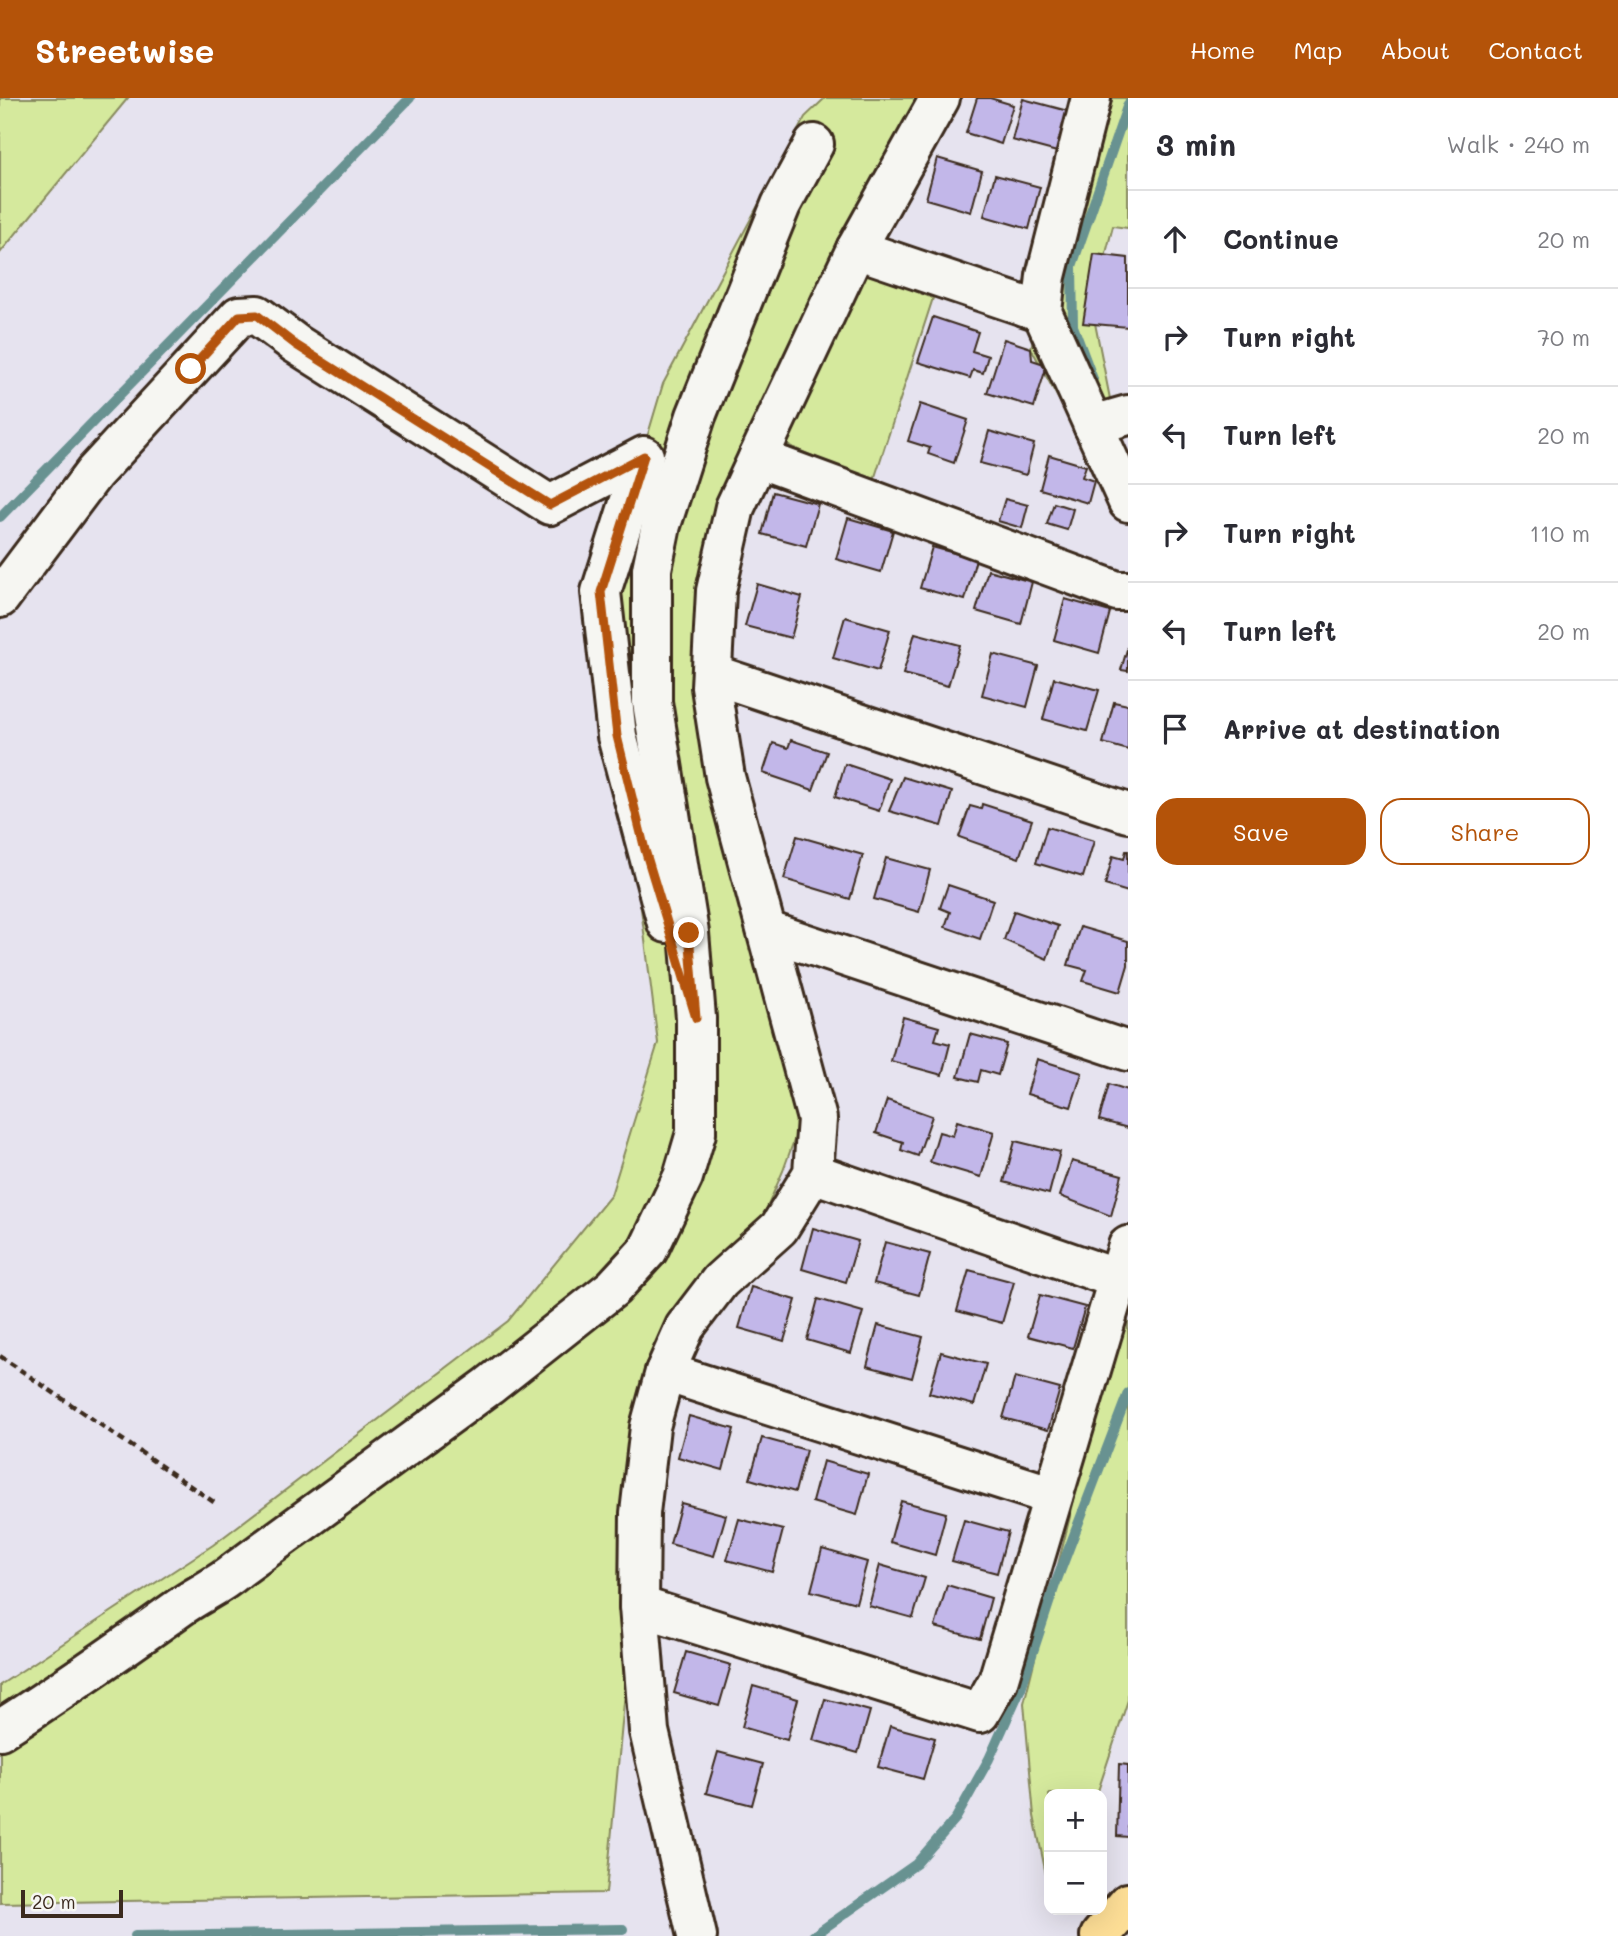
<!DOCTYPE html>
<meta charset="utf-8">
<style>
body{margin:0;font-family:Mali,sans-serif;background:#f2f2f3;color:#2b2b33}
.controls{position:absolute;right:21px;bottom:21px;display:grid;overflow:hidden;border-radius:14px;box-shadow:0 7px 28px #0002}
.controls button{width:63px;height:63px;display:grid;place-items:center;padding:0;border:0;border-bottom:2px solid #e1e1e2;background:#fff;color:#2b2b33;font:35px sans-serif}
.scale{position:absolute;left:21px;bottom:18px;width:102px;box-sizing:border-box;padding-left:7px;border:4px solid #3b2a1e;border-top:0;font-size:19px;line-height:24px;white-space:nowrap;color:#3b2a1e;-webkit-text-stroke:5px #f6f6f2;paint-order:stroke}
.stop{position:absolute;width:21px;height:21px;margin:-16px;border:5px solid #b45309;border-radius:50%;background:#fff}
.stop.end{background:#b45309;border-color:#fff;box-shadow:0 2px 7px #0008}
.list{margin:0;padding:0;list-style:none}
h2{display:flex;justify-content:space-between;align-items:center;height:91px;margin:0;padding:0 28px;font-size:30px}
h2 small{font-size:23px;font-weight:400;color:#7c7c81}
.list li{display:grid;grid-template-columns:46px 1fr auto;gap:21px;align-items:center;box-sizing:border-box;height:98px;padding:0 28px;border-top:2px solid #e1e1e2}
.list b{display:block;font-size:26px;white-space:nowrap}
.list em{font-size:23px;font-style:normal;color:#7c7c81}
.actions{display:flex;gap:14px;padding:21px 28px}
.actions a{flex:1;padding:16px 0;border:2px solid #b45309;border-radius:21px;text-align:center;font-size:24px;color:#b45309}
.actions .main{background:#b45309;color:#fff}
.icon{flex:none;width:38px;height:38px;fill:none;stroke:currentColor;stroke-width:2;stroke-linecap:round;stroke-linejoin:round}
.map{position:relative;flex:none;width:1128px;height:1838px;overflow:hidden}
header{display:flex;align-items:center;gap:42px;box-sizing:border-box;height:98px;padding:0 35px;background:#b45309;color:#fff}
header strong{font-size:33px}
nav{display:flex;gap:38px;margin-inline-start:auto;font-size:24px}
main{display:flex}
aside{flex:1;background:#fff}
.map>svg:first-child{display:block}
.green{fill:#d5e99d;stroke:#888a5e;stroke-width:2}
.lines{fill:none;stroke-linecap:round;stroke-linejoin:round}
.stream{stroke:#689291;stroke-width:10}
.building{fill:#c2b7e9;stroke:#3b2a1e;stroke-width:2}
.minor-casing{stroke:#3b2a1e;stroke-width:44}
.major-casing{stroke:#3b2a1e;stroke-width:44}
.path{stroke:#3b2a1e;stroke-width:4.5;stroke-dasharray:7 5;stroke-linecap:butt}
.minor{stroke:#f6f6f2;stroke-width:38}
.major{stroke:#fdde96;stroke-width:38}
.route{stroke:#b45309;stroke-width:9}
</style>
<header>
<strong>Streetwise</strong>
<nav><a>Home</a><a>Map</a><a>About</a><a>Contact</a></nav>
</header>
<main>
<div class="map">
<svg width="1128" height="1838" viewBox="0 0 1128 1838">
<rect width="100%" height="100%" fill="#e6e3ef"/>
<filter id="ink" filterUnits="userSpaceOnUse"><feTurbulence type="fractalNoise" baseFrequency=".0143" numOctaves="2"/><feDisplacementMap in="SourceGraphic" scale="14" xChannelSelector="R" yChannelSelector="G"/><feConvolveMatrix kernelMatrix="1 2 1 2 8 2 1 2 1" color-interpolation-filters="sRGB"/></filter>
<g filter="url(#ink)">
<g class="green">
<path d="M0,0H128L0,155Z"/>
<path d="M825,0H941L719,481L725,679L811,995L783,1073L745,1160L650,1329L606,1795L0,1805V1587L213,1447L508,1223L611,1097L658,945L601,494L663,286L805,19Z"/>
<path d="M1091,0H1128V130L1113,128L1092,210L1114,321L1073,328L1031,250Z"/>
<path d="M863,172L933,200L873,385L785,346Z"/>
<path d="M1128,1198V1602L1097,1696H1049V1791L1034,1718L1024,1605L1094,1321Z"/>
</g>
<g class="lines">
<g class="stream">
<path d="M1093,281L1073,228L1072,168L1128,6"/>
<path d="M0,419L410,0"/>
<path d="M135,1838L623,1831"/>
<path d="M813,1838L916,1766L956,1720L989,1661L1021,1590L1055,1487L1128,1295"/>
</g>
</g>
<g class="building">
<path d="M977,0H990L1013,7L1001,46L966,35Z"/>
<path d="M1023,1L1068,13L1057,54L1012,42Z"/>
<path d="M937,60L982,73L971,114L926,101Z"/>
<path d="M995,77L1040,89L1029,131L984,118Z"/>
<path d="M1094,156L1128,160V229L1083,225Z"/>
<path d="M933,219L978,234L972,253L988,258L983,275L973,272L970,280L918,264Z"/>
<path d="M1004,241L1031,250L1032,262L1047,267L1034,309L987,295Z"/>
<path d="M920,306L968,322L954,365L928,356L930,350L908,343Z"/>
<path d="M989,333L1034,346L1026,377L980,365Z"/>
<path d="M1049,357L1086,368L1082,379L1094,383L1088,405L1040,391Z"/>
<path d="M773,394L818,406L806,448L762,436Z"/>
<path d="M1005,401L1028,407L1022,430L998,423Z"/>
<path d="M1054,405L1073,411L1067,432L1047,426Z"/>
<path d="M848,420L893,433L881,474L836,461Z"/>
<path d="M932,449L976,461L965,502L920,490Z"/>
<path d="M988,472L1032,484L1021,526L976,513Z"/>
<path d="M757,486L802,499L791,540L745,528Z"/>
<path d="M1065,501L1110,514L1099,555L1054,542Z"/>
<path d="M845,519L890,532L878,573L833,560Z"/>
<path d="M915,535L960,547L948,588L903,576Z"/>
<path d="M1128,548V573L1121,572Z"/>
<path d="M993,556L1038,568L1027,609L982,597Z"/>
<path d="M1054,580L1099,592L1087,633L1043,621Z"/>
<path d="M1114,604L1128,607V652L1103,645Z"/>
<path d="M791,642L827,654L813,692L763,675L773,645L788,650Z"/>
<path d="M845,666L890,681L879,713L835,699Z"/>
<path d="M903,679L952,694L942,728L889,713Z"/>
<path d="M982,706L1032,722L1019,760L959,739L970,708L981,711Z"/>
<path d="M1047,729L1094,743L1083,779L1036,765Z"/>
<path d="M797,738L863,757L850,801L784,781Z"/>
<path d="M1126,753H1128V794L1105,787L1113,758L1124,761Z"/>
<path d="M886,760L930,772L919,814L874,801Z"/>
<path d="M948,787L993,802L980,841L945,829L950,814L940,810Z"/>
<path d="M1014,813L1058,828L1047,861L1004,842Z"/>
<path d="M1080,829L1128,843V867L1120,894L1083,883L1087,872L1068,867Z"/>
<path d="M903,919L939,929L935,942L950,946L942,977L891,963Z"/>
<path d="M970,936L1007,946L998,977L981,972L978,984L958,979Z"/>
<path d="M1037,961L1082,975L1071,1009L1027,996Z"/>
<path d="M1109,986L1128,992V1030L1099,1022Z"/>
<path d="M887,1002L932,1018L918,1058L901,1052L903,1044L876,1035Z"/>
<path d="M957,1023L994,1034L981,1079L930,1064L939,1034L953,1038Z"/>
<path d="M1015,1043L1060,1054L1049,1096L1004,1084Z"/>
<path d="M1072,1063L1122,1077L1111,1118L1060,1098Z"/>
<path d="M813,1130L858,1143L846,1184L802,1171Z"/>
<path d="M885,1144L930,1156L919,1197L874,1185Z"/>
<path d="M969,1172L1014,1184L1002,1225L957,1213Z"/>
<path d="M751,1189L796,1202L784,1243L739,1230Z"/>
<path d="M1040,1197L1085,1209L1073,1250L1028,1238Z"/>
<path d="M818,1201L863,1214L851,1255L807,1242Z"/>
<path d="M878,1227L923,1239L912,1280L867,1268Z"/>
<path d="M941,1254L986,1266L974,1307L929,1295Z"/>
<path d="M1015,1279L1060,1291L1048,1332L1003,1320Z"/>
<path d="M689,1318L734,1331L723,1372L678,1359Z"/>
<path d="M762,1340L806,1352L795,1394L750,1381Z"/>
<path d="M823,1363L868,1376L857,1417L812,1404Z"/>
<path d="M901,1403L946,1415L935,1457L890,1444Z"/>
<path d="M681,1405L726,1417L714,1458L670,1446Z"/>
<path d="M739,1421L783,1432L772,1474L727,1462Z"/>
<path d="M964,1422L1008,1434L997,1475L952,1463Z"/>
<path d="M822,1451L867,1464L856,1505L811,1493Z"/>
<path d="M880,1467L925,1480L913,1520L869,1508Z"/>
<path d="M947,1487L991,1500L980,1541L935,1529Z"/>
<path d="M686,1554L731,1567L719,1608L674,1595Z"/>
<path d="M753,1588L798,1601L787,1642L742,1629Z"/>
<path d="M825,1601L870,1613L858,1655L813,1642Z"/>
<path d="M890,1628L935,1640L923,1681L878,1669Z"/>
<path d="M718,1654L763,1666L752,1707L706,1695Z"/>
<path d="M1119,1666L1128,1667V1739L1117,1738Z"/>
</g>
<g class="lines">
<g class="minor-casing">
<g id="minor">
<path d="M1091,0L1046,178L1042,214L1128,404"/>
<path d="M856,151L1042,214"/>
<path d="M1093,327L1128,317"/>
<path d="M758,360L1117,493H1128"/>
<path d="M0,500L94,375L239,218L257,217L296,246L550,407L644,358L601,494L617,638L667,825"/>
<path d="M712,576L1128,715"/>
<path d="M768,833L1128,953"/>
<path d="M813,1075L1118,1181"/>
<path d="M665,1274L1053,1398"/>
<path d="M639,1508L980,1615L998,1583L1128,1148"/>
<path d="M0,1632C61,1593 120,1552 179,1510C198,1496 219,1488 237,1472L489,1288L613,1190L648,1152L683,1079L696,1035V920L689,835L652,604V471L661,427L696,318L781,107L814,46"/>
<path d="M697,1838L649,1633L639,1508L640,1415L650,1329L665,1274L685,1229L720,1183L779,1130L813,1075L817,1021L725,679L711,589L716,493L735,409L856,151L940,0"/>
</g>
</g>
<g class="major-casing">
<path id="major" d="M1100,1838L1128,1805"/>
</g>
<path class="path" d="M0,1258L215,1405"/>
<use href="#minor" class="minor"/>
<use href="#major" class="major"/>
</g>
</g>
<g class="lines" filter="url(#ink)">
<path class="route" d="M191,271L239,218L257,217L296,247L550,407L644,358L601,494L617,638L645,752L696,920L689,835"/>
</g>
</svg>
<div class="controls">
<button>+</button>
<button>−</button>
</div>
<div class="scale">20 m</div>
<div class="stop" style="left:191px;top:271px"></div>
<div class="stop end" style="left:689px;top:835px"></div>
</div>
<aside>
<h2>3 min<small>Walk · 240 m</small></h2>
<ul class="list">
<li><svg class="icon" aria-label="ahead" viewBox="0 0 24 24"><path d="M12 20V5M6 11l6-6 6 6"/></svg><div><b>Continue</b></div><em>20 m</em></li>
<li><svg class="icon" aria-label="right" viewBox="0 0 24 24"><path d="M7 20v-9h11M14 6l5 5-5 5"/></svg><div><b>Turn right</b></div><em>70 m</em></li>
<li><svg class="icon" aria-label="left" viewBox="0 0 24 24"><path d="M17 20v-9H6M10 6l-5 5 5 5"/></svg><div><b>Turn left</b></div><em>20 m</em></li>
<li><svg class="icon" aria-label="right" viewBox="0 0 24 24"><path d="M7 20v-9h11M14 6l5 5-5 5"/></svg><div><b>Turn right</b></div><em>110 m</em></li>
<li><svg class="icon" aria-label="left" viewBox="0 0 24 24"><path d="M17 20v-9H6M10 6l-5 5 5 5"/></svg><div><b>Turn left</b></div><em>20 m</em></li>
<li><svg class="icon" aria-label="arrive" viewBox="0 0 24 24"><path d="M6 21V4h12l-3 4 3 4H6"/></svg><div><b>Arrive at destination</b></div></li>
</ul>
<div class="actions"><a class="main">Save</a><a>Share</a></div>
</aside>
</main>
